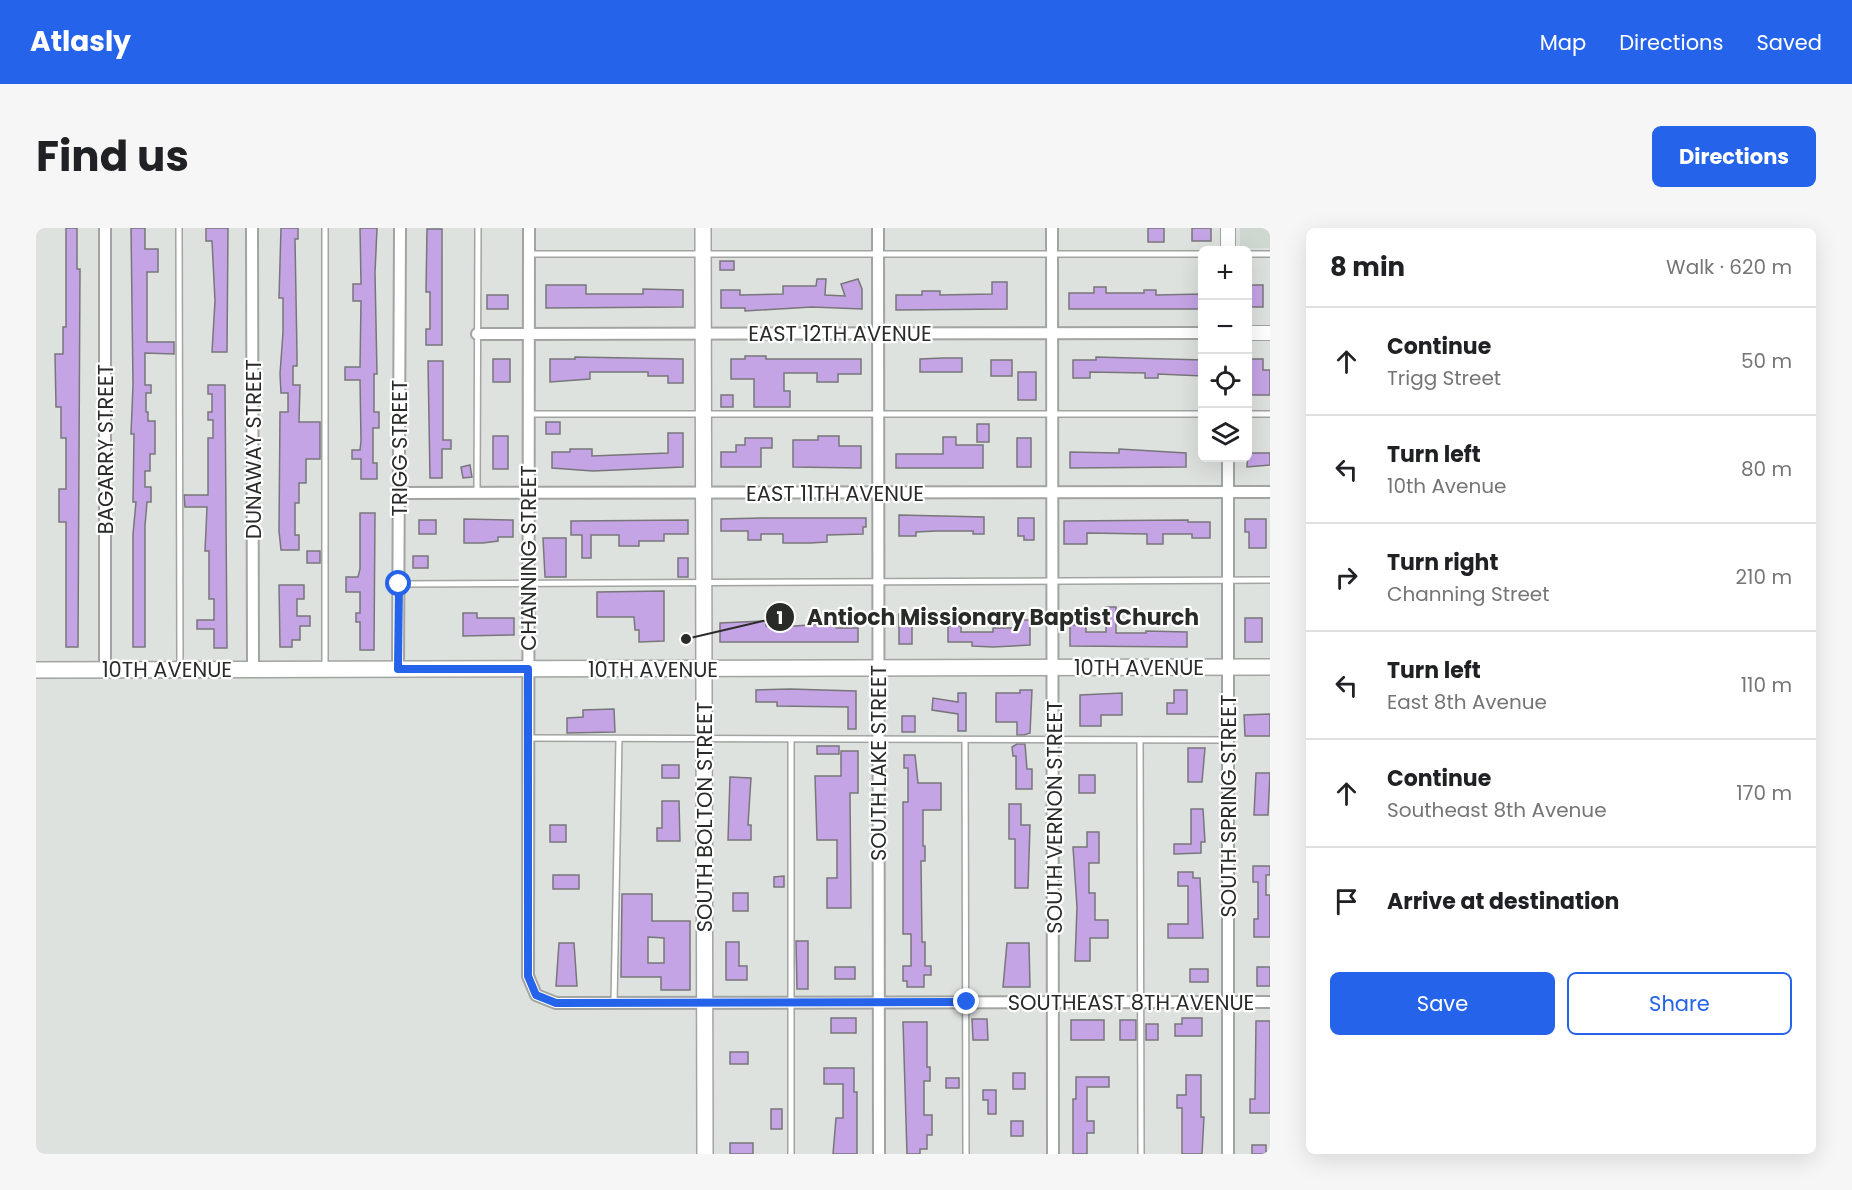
<!DOCTYPE html>
<meta charset="utf-8">
<style>
body{margin:0;font-family:Poppins,sans-serif;background:#f6f6f6;color:#202124}
.controls{position:absolute;right:18px;top:18px;display:grid;overflow:hidden;border-radius:9px;box-shadow:0 6px 24px #0002}
.controls button{width:54px;height:54px;display:grid;place-items:center;padding:0;border:0;border-bottom:2px solid #e0e0e0;background:#fff;color:#202124;font:30px sans-serif}
.stop{position:absolute;width:18px;height:18px;margin:-14px;border:4px solid #2563eb;border-radius:50%;background:#fff}
.stop.end{background:#2563eb;border-color:#fff;box-shadow:0 2px 6px #0008}
.list{margin:0;padding:0;list-style:none}
h2{display:flex;justify-content:space-between;align-items:center;height:78px;margin:0;padding:0 24px;font-size:26px}
h2 small{font-size:20px;font-weight:400;color:#757577}
.list li{display:grid;grid-template-columns:39px 1fr auto;gap:18px;align-items:center;box-sizing:border-box;height:108px;padding:0 24px;border-top:2px solid #e0e0e0}
.list b{display:block;font-size:22px;white-space:nowrap}
.list p{margin:0;font-size:20px;white-space:nowrap;color:#757577}
.list em{font-size:20px;font-style:normal;color:#757577}
.actions{display:flex;gap:12px;padding:18px 24px}
.actions a{flex:1;padding:14px 0;border:2px solid #2563eb;border-radius:9px;text-align:center;font-size:21px;color:#2563eb}
.actions .main{background:#2563eb;color:#fff}
.icon{flex:none;width:33px;height:33px;fill:none;stroke:currentColor;stroke-width:2;stroke-linecap:round;stroke-linejoin:round}
.map{position:relative;flex:none;width:1234px;height:926px;overflow:hidden;border-radius:9px}
header{display:flex;align-items:center;gap:36px;box-sizing:border-box;height:84px;padding:0 30px;background:#2563eb;color:#fff}
header strong{font-size:28px}
nav{display:flex;gap:33px;margin-inline-start:auto;font-size:21px}
.intro{display:flex;align-items:center;justify-content:space-between;box-sizing:border-box;height:144px;padding:0 36px}
h1{margin:0;font-size:42px}
.button{padding:15px 27px;border-radius:9px;background:#2563eb;color:#fff;font-size:21px;font-weight:700}
main{display:flex;gap:36px;padding:0 36px}
aside{flex:1;background:#fff;border-radius:9px;box-shadow:0 6px 24px #0002}
.map>svg:first-child{display:block}
.built{fill:#cfd8d0}
.building{fill:#c5a4e5;stroke:#78767a;stroke-width:1.5;fill-rule:evenodd}
.lines{fill:none;stroke-linecap:round;stroke-linejoin:round}
.service-casing{stroke:#a1a4a1;stroke-width:8}
.minor-casing{stroke:#a1a4a1;stroke-width:14}
.tertiary-casing{stroke:#a1a4a1;stroke-width:16}
.secondary-casing{stroke:#a1a4a1;stroke-width:18}
.service{stroke:#fff;stroke-width:5}
.minor{stroke:#fff;stroke-width:10}
.tertiary{stroke:#fff;stroke-width:14}
.secondary{stroke:#fff;stroke-width:15}
.route{stroke:#2563eb;stroke-width:8}
.labels{text-anchor:middle;dominant-baseline:central;stroke-width:4.5;stroke-linejoin:round;paint-order:stroke}
.street-label{font-size:21px;fill:#292b29;stroke:#fff}
.leader{fill:none;stroke:#292b29;stroke-width:2}
.callout-dot{fill:#292b29;stroke:#fff;stroke-width:2}
.mark-label{font-size:18px;text-anchor:middle;font-weight:bold;fill:#fff}
.callout-label{font-size:22px;text-anchor:middle;font-weight:bold;fill:#292b29;stroke:#fff;stroke-width:4.5;stroke-linejoin:round;paint-order:stroke}
</style>
<header>
<strong>Atlasly</strong>
<nav><a>Map</a><a>Directions</a><a>Saved</a></nav>
</header>
<div class="intro"><h1>Find us</h1><a class="button">Directions</a></div>
<main>
<div class="map">
<svg width="1234" height="926" viewBox="0 0 1234 926">
<rect width="100%" height="100%" fill="#dee2df"/>
<rect class="built" x="1204" y="0" width="30" height="20"/>
<g class="building">
<path d="M30,0H41V41H44L42,419H30V294H23V261H30V210H25V179H20L19,126H27V99H30Z"/>
<path d="M95,0H109V21H122V44H111V114H138V126L109,125V157H115V165H110V184H112V193H119V226H114V243H109V259H115V274H111L109,298V419H97V306L100,274H97L98,206H95L97,157Z"/>
<path d="M170,0H192L191,124H176L179,73L176,13H170Z"/>
<path d="M245,0H262V11H259L261,126V138H257V157H264L263,194H284V231H270V255H263V275H259V307H263V322H245L243,303L244,184H252V165H245L244,146L247,104V70H243Z"/>
<path d="M324,0H341L339,45L341,146H338V184H343V200H337V235H341V251H325V231H316V222H324L325,213L324,152H309V139H324L325,73H317V56H325Z"/>
<rect x="1112" y="0" width="16" height="14"/>
<rect x="1156" y="0" width="19" height="13"/>
<path d="M391,1H406V117H390V101H394V64H390Z"/>
<rect x="684" y="33" width="14" height="9"/>
<path d="M781,51H790L789,67L809,68L805,56L822,51L826,61V81L776,79L709,83V80H685V62H704V67L747,66V58H780Z"/>
<path d="M956,54H971V81L860,82V67H886V63H904V67L956,66Z"/>
<path d="M510,57H550V66H607V61L647,62V79L510,80Z"/>
<rect x="1212" y="57" width="15" height="22"/>
<path d="M1058,59H1070V65H1108V62H1120V67L1167,66V81H1033V65H1058Z"/>
<rect x="451" y="67" width="21" height="14"/>
<path d="M709,128H730V131H825V146H802V154H781V145H748V163H754V179H718V151H695V131H709Z"/>
<path d="M539,129L647,131V155H632V148H612V144H554V151L514,154V131H539Z"/>
<path d="M1060,129L1167,132V148L1122,146V150H1109V145L1054,144V150H1037V132H1060Z"/>
<path d="M907,130H926V144H884V131Z"/>
<rect x="457" y="131" width="17" height="23"/>
<path d="M1212,131H1227V142H1234V167H1212Z"/>
<rect x="955" y="132" width="21" height="16"/>
<path d="M392,133H407V212H415V221H406V250H394Z"/>
<rect x="982" y="144" width="18" height="28"/>
<path d="M172,157H189L191,420H178V401H161V392H178V371H173V323H169L171,279H149L148,267H172V210H177V192H172V184H176V166H172Z"/>
<rect x="685" y="167" width="12" height="12"/>
<rect x="510" y="194" width="14" height="12"/>
<rect x="941" y="196" width="12" height="18"/>
<path d="M632,205H647V239L557,243L516,240V224H534V221H556V228L632,225Z"/>
<rect x="457" y="208" width="15" height="33"/>
<path d="M782,208H803V218H825V240L757,239V212H782Z"/>
<path d="M907,209H920V217H947V240H860V226H907Z"/>
<path d="M709,210H736V220H725V239H685V224H700V217H709Z"/>
<rect x="981" y="210" width="14" height="29"/>
<path d="M1083,221L1150,225V239L1034,240V224L1083,225Z"/>
<path d="M1212,225H1234V237L1211,239Z"/>
<path d="M434,237L436,249L427,250L425,239Z"/>
<path d="M324,285H339L338,422H324V394H320V385H324V364H310V349H322L324,341Z"/>
<path d="M863,287L948,289V306H937V303H900L880,304V308H863Z"/>
<path d="M725,290H830V299H827V306L791,307V314L774,315H747V306H725V312H712V303H685V291Z"/>
<path d="M982,290H998V312H988V308H982Z"/>
<path d="M428,291L477,292V309H462V313L447,315H428Z"/>
<path d="M1209,291H1230V320H1213V304H1209Z"/>
<rect x="383" y="292" width="17" height="14"/>
<path d="M652,292V306H628V313H603V318H583V307H555V330H546V307H535V293Z"/>
<path d="M1152,292V294H1174V310H1156V306H1127V316H1111V306L1051,305V316H1028V293Z"/>
<path d="M507,310H530V349H509Z"/>
<rect x="271" y="323" width="13" height="12"/>
<rect x="377" y="328" width="15" height="12"/>
<rect x="642" y="330" width="10" height="19"/>
<path d="M243,357H268V371H261V388H274V398H264V412H256V419H244Z"/>
<path d="M628,363V413L603,414V402H599L598,389H561V364Z"/>
<path d="M1070,379H1080V405H1110V403L1151,404V419L1034,418V397H1050V404H1070Z"/>
<path d="M427,385H441V390H478V407L427,408Z"/>
<rect x="863" y="386" width="13" height="30"/>
<rect x="1209" y="390" width="17" height="24"/>
<path d="M785,391H800V400H822V414H684V395L730,393V398H759L785,396Z"/>
<path d="M981,392H994V417L957,419L936,418V414H912V398H925V404H957V400H981Z"/>
<path d="M754,461L820,463V501H812V479L741,478V474H720V462Z"/>
<path d="M984,462H996L994,505L988,507H981V494H960V465H984Z"/>
<path d="M1138,462H1151V486H1131V475H1138Z"/>
<path d="M922,465H930V503H922V486L896,482L897,470L922,474Z"/>
<path d="M1086,465V487H1065V498H1044V467Z"/>
<path d="M578,481L579,504L531,505V490L547,489V482Z"/>
<path d="M1234,486V508H1209L1208,487Z"/>
<rect x="866" y="488" width="13" height="16"/>
<path d="M981,516H989L991,541H996V561H980V528H977L976,519Z"/>
<rect x="781" y="518" width="22" height="8"/>
<path d="M1152,520H1169L1166,554H1152Z"/>
<path d="M805,523H822V565H814L815,680H791V650H801V612H781L779,548H805Z"/>
<path d="M868,527H879L882,555H905V582H887V618H889V633H885L886,714H889V738H895V747H888V759H871V753H867V738H875V706H867V574H872V540H868Z"/>
<rect x="626" y="537" width="17" height="13"/>
<path d="M1220,545H1234L1232,587H1218Z"/>
<rect x="1043" y="547" width="16" height="18"/>
<path d="M694,549L715,550L712,597H715V612H692Z"/>
<path d="M626,573H643L644,613H621V600H626Z"/>
<path d="M973,576H985V597H994L992,660H979V611H973Z"/>
<path d="M1155,581H1167L1169,614H1165V625L1138,626V616H1155Z"/>
<rect x="514" y="597" width="16" height="17"/>
<path d="M1051,604H1063V635H1053V665H1059V692H1072V710H1054V733H1039L1041,679L1037,619H1051Z"/>
<path d="M1217,638H1234V647H1230V667H1234V709H1218V691H1222V654H1217Z"/>
<path d="M1142,644H1157V650H1164L1167,710H1132V696H1152V658H1142Z"/>
<rect x="517" y="647" width="26" height="14"/>
<path d="M748,648V659H738V649Z"/>
<rect x="697" y="665" width="15" height="18"/>
<path d="M586,666H616V693H654V762H625V749H585ZM612,709L628,710V735H612Z"/>
<path d="M760,713H772V761H761Z"/>
<path d="M690,714H703V738H711V752H690Z"/>
<path d="M523,715H538L541,758H520Z"/>
<path d="M971,715H993L994,759H967Z"/>
<rect x="799" y="739" width="20" height="12"/>
<rect x="1221" y="739" width="13" height="19"/>
<rect x="1154" y="741" width="18" height="13"/>
<rect x="795" y="790" width="25" height="15"/>
<path d="M1146,790H1166V808H1139V796H1146Z"/>
<path d="M936,791H951L952,812H937Z"/>
<rect x="1035" y="792" width="33" height="20"/>
<rect x="1084" y="792" width="16" height="20"/>
<path d="M1220,793H1234V885H1214V871H1219Z"/>
<path d="M867,794H891V839H894V853H888V887H896V907H891V921H884V926H871Z"/>
<rect x="1110" y="796" width="12" height="16"/>
<rect x="694" y="824" width="18" height="12"/>
<path d="M788,840H818V864H821V926H797L800,890H807V856H788Z"/>
<rect x="977" y="845" width="12" height="16"/>
<path d="M1150,847H1165V889H1168L1166,926H1146V880H1141V867H1150Z"/>
<path d="M1040,849H1073V859H1051V893H1058V905H1051V926H1037V871H1040Z"/>
<rect x="910" y="850" width="13" height="10"/>
<path d="M947,862H960V886H952V872H947Z"/>
<rect x="735" y="881" width="11" height="20"/>
<rect x="975" y="893" width="12" height="15"/>
<rect x="694" y="915" width="23" height="11"/>
<rect x="1216" y="917" width="14" height="9"/>
</g>
<g class="lines">
<g class="service-casing">
<g id="service">
<path d="M143,0L144,440"/>
<path d="M289,0V439"/>
<path d="M493,26H1166"/>
<path d="M1212,26H1234"/>
<path d="M493,186H1166"/>
<path d="M1212,186H1234"/>
<path d="M441,265L442,0"/>
<path d="M363,356L1234,352"/>
<path d="M492,510L1192,512"/>
<path d="M1104,512L1105,926"/>
<path d="M929,513L930,926"/>
<path d="M578,775L583,511"/>
<path d="M755,926V512"/>
</g>
</g>
<g class="minor-casing">
<g id="minor">
<path d="M69,0V442"/>
<path d="M216,0L217,441"/>
<path d="M493,0L492,748L500,767L520,775L1234,774"/>
<path d="M842,0L843,926"/>
<path d="M1016,0L1017,926"/>
<path d="M441,106L1166,105"/>
<path d="M1192,230V926"/>
<path d="M363,265L1234,264"/>
<path d="M362,441L364,0"/>
</g>
</g>
<g class="tertiary-casing">
<g id="tertiary">
<path d="M1192,0V22"/>
<path d="M1212,105H1234"/>
</g>
</g>
<g class="secondary-casing">
<g id="secondary">
<path d="M667,0L669,926"/>
<path d="M0,442L1234,439"/>
</g>
</g>
<use href="#service" class="service"/>
<use href="#minor" class="minor"/>
<use href="#tertiary" class="tertiary"/>
<use href="#secondary" class="secondary"/>
</g>
<g class="lines">
<path class="route" d="M363,356L362,441H492V748L500,767L520,775L931,774"/>
</g>
<g class="labels">
<g class="street-label">
<text x="804" y="105">EAST 12TH AVENUE</text>
<text transform="translate(363 220) rotate(-90)">TRIGG STREET</text>
<text transform="translate(69 221) rotate(-90)">BAGARRY STREET</text>
<text transform="translate(217 221) rotate(-90)">DUNAWAY STREET</text>
<text x="799" y="265">EAST 11TH AVENUE</text>
<text transform="translate(492 330) rotate(-90)">CHANNING STREET</text>
<text x="1103" y="439">10TH AVENUE</text>
<text x="131" y="441">10TH AVENUE</text>
<text x="617" y="441">10TH AVENUE</text>
<text transform="translate(842 535) rotate(-90)">SOUTH LAKE STREET</text>
<text transform="translate(1192 578) rotate(-90)">SOUTH SPRING STREET</text>
<text transform="translate(668 589) rotate(-90)">SOUTH BOLTON STREET</text>
<text transform="translate(1018 589) rotate(-90)">SOUTH VERNON STREET</text>
<text x="1095" y="774">SOUTHEAST 8TH AVENUE</text>
</g>
</g>
<path class="leader" d="M650 411L744 389"/>
<g class="callout-dot">
<circle cx="650" cy="411" r="6"/>
<circle cx="744" cy="389" r="15"/>
</g>
<g class="mark-label">
<text x="744" y="396">1</text>
</g>
<g class="callout-label">
<text x="967" y="397">Antioch Missionary Baptist Church</text>
</g>
</svg>
<div class="controls">
<button>+</button>
<button>−</button>
<button><svg class="icon" aria-label="locate" viewBox="0 0 24 24"><circle cx="12" cy="12" r="6"/><path d="M12 2v4M12 18v4M2 12h4M18 12h4"/></svg></button>
<button><svg class="icon" aria-label="layers" viewBox="0 0 24 24"><path d="M12 4l9 5-9 5-9-5zM3 14l9 5 9-5"/></svg></button>
</div>
<div class="stop" style="left:363px;top:356px"></div>
<div class="stop end" style="left:931px;top:774px"></div>
</div>
<aside>
<h2>8 min<small>Walk · 620 m</small></h2>
<ul class="list">
<li><svg class="icon" aria-label="ahead" viewBox="0 0 24 24"><path d="M12 20V5M6 11l6-6 6 6"/></svg><div><b>Continue</b><p>Trigg Street</p></div><em>50 m</em></li>
<li><svg class="icon" aria-label="left" viewBox="0 0 24 24"><path d="M17 20v-9H6M10 6l-5 5 5 5"/></svg><div><b>Turn left</b><p>10th Avenue</p></div><em>80 m</em></li>
<li><svg class="icon" aria-label="right" viewBox="0 0 24 24"><path d="M7 20v-9h11M14 6l5 5-5 5"/></svg><div><b>Turn right</b><p>Channing Street</p></div><em>210 m</em></li>
<li><svg class="icon" aria-label="left" viewBox="0 0 24 24"><path d="M17 20v-9H6M10 6l-5 5 5 5"/></svg><div><b>Turn left</b><p>East 8th Avenue</p></div><em>110 m</em></li>
<li><svg class="icon" aria-label="ahead" viewBox="0 0 24 24"><path d="M12 20V5M6 11l6-6 6 6"/></svg><div><b>Continue</b><p>Southeast 8th Avenue</p></div><em>170 m</em></li>
<li><svg class="icon" aria-label="arrive" viewBox="0 0 24 24"><path d="M6 21V4h12l-3 4 3 4H6"/></svg><div><b>Arrive at destination</b></div></li>
</ul>
<div class="actions"><a class="main">Save</a><a>Share</a></div>
</aside>
</main>
